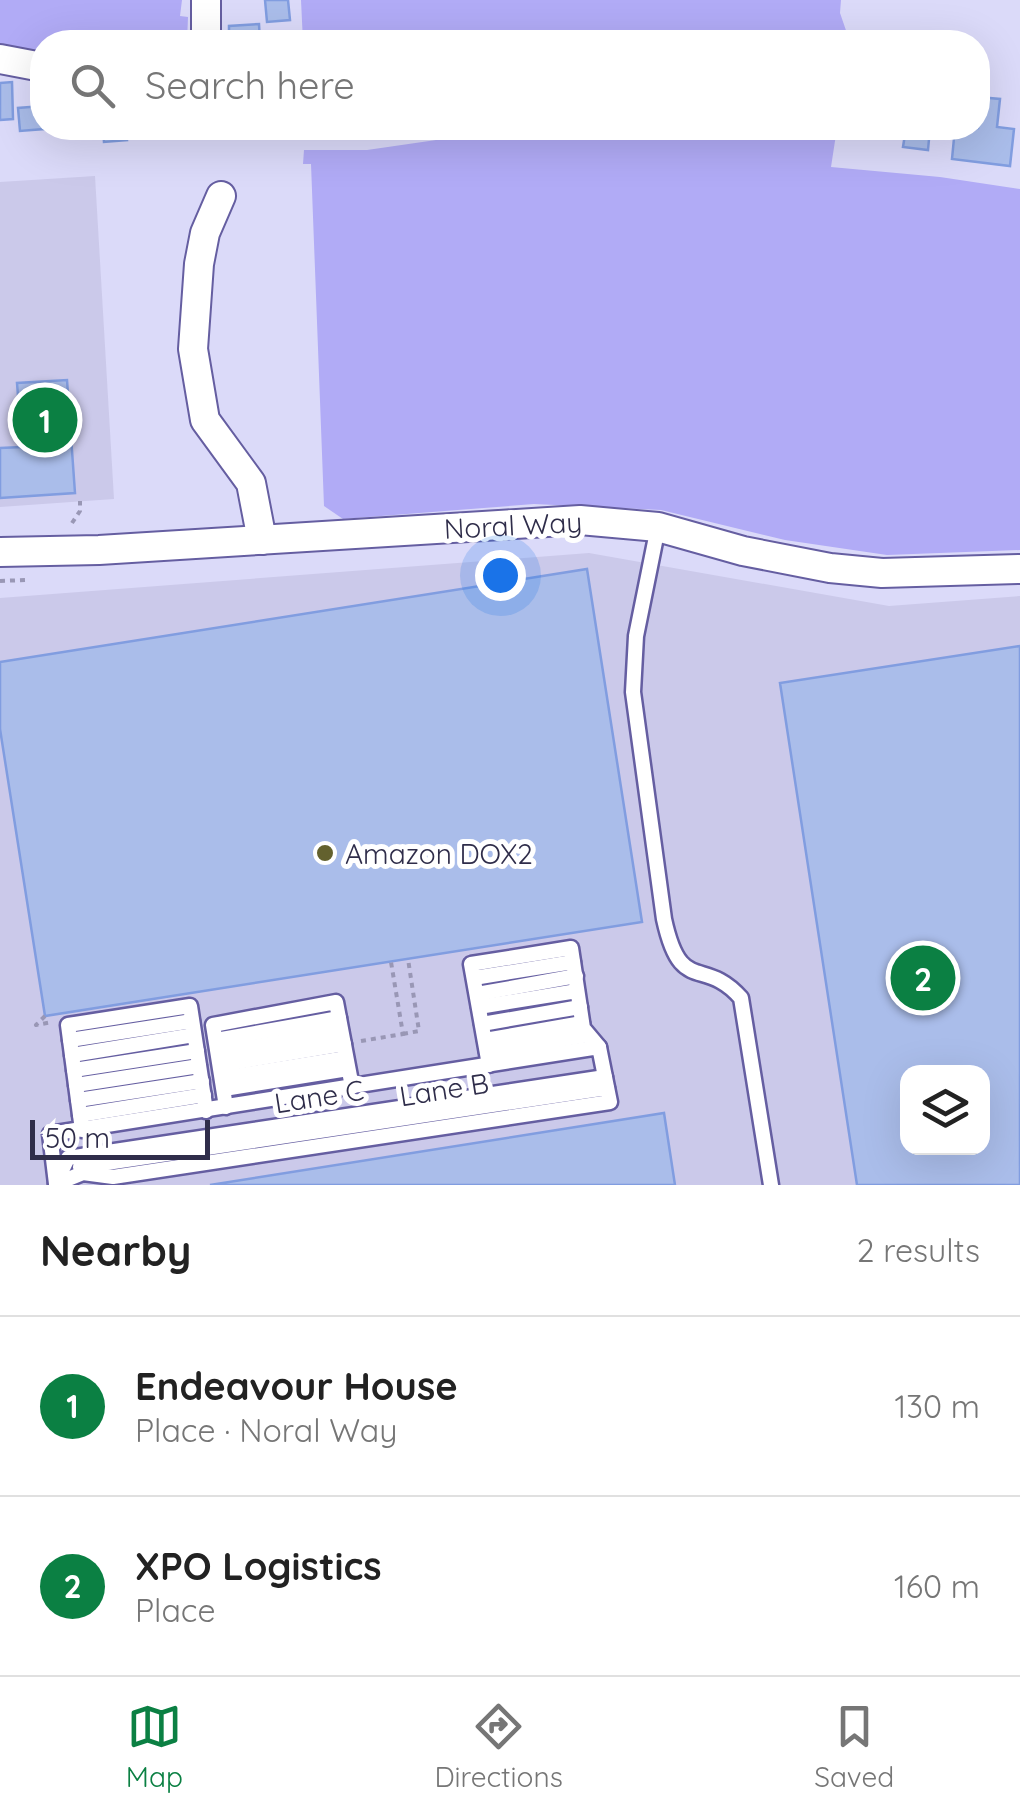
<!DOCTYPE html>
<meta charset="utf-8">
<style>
body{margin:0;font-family:Quicksand,sans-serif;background:#f2f2f2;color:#222}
.controls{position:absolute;right:30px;bottom:30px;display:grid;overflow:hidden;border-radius:20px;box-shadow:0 10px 40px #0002}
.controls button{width:90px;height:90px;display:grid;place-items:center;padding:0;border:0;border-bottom:2px solid #e0e0e0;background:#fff;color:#222;font:50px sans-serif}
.scale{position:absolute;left:30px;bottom:25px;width:180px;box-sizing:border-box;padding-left:10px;border:5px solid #2f2d4a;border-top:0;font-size:28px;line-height:35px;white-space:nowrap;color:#2f2d4a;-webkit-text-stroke:8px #fff;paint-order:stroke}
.you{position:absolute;left:500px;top:575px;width:35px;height:35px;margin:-25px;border:8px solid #fff;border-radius:50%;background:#1a73e8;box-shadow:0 0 0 15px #1a73e833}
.badge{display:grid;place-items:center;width:65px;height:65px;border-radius:50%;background:#0b8043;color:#fff;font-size:32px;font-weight:700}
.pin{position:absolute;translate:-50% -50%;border:5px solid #fff;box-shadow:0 2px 10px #0006}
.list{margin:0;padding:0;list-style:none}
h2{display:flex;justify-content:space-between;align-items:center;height:130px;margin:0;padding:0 40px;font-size:42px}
h2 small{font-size:32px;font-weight:400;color:#767676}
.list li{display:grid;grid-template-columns:65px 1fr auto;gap:30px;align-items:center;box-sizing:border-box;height:180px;padding:0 40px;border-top:2px solid #e0e0e0}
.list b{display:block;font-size:38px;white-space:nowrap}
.list p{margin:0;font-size:32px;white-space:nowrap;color:#767676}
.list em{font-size:32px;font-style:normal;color:#767676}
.icon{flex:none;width:55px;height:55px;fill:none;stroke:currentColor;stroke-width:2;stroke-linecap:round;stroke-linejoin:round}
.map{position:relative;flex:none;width:1020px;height:1185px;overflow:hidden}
.search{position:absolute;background:#fff;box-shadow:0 10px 40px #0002;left:30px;right:30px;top:30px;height:110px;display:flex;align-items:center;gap:25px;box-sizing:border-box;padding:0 35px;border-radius:40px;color:#767676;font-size:38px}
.sheet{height:490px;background:#fff}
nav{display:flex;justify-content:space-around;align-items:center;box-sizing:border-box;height:140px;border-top:2px solid #e0e0e0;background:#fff;font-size:28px;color:#767676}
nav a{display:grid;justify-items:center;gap:5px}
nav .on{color:#0b8043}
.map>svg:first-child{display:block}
.built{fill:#cbc9ea;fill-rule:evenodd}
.green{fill:#b1abf6}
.building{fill:#aabdea;stroke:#819de0;stroke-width:2.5;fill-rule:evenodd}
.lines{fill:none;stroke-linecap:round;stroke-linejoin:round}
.lane-casing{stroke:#655ea1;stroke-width:19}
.street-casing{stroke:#655ea1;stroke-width:32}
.path{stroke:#9997b5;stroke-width:4;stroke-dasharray:5 5;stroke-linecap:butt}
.lane{stroke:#fff;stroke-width:14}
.street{stroke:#fff;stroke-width:28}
.poi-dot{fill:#63612e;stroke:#fff;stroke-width:4}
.labels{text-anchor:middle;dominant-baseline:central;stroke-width:10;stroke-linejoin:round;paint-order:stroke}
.street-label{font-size:28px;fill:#2f2d4a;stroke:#fff}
.poi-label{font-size:28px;fill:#2f2d4a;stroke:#fff;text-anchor:start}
</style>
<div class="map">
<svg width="1020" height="1185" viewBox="0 0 1020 1185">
<rect width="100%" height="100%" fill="#dbdaf9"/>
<g class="built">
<path d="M95,176L114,499L0,507V182Z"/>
<path d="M589,553L889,606L1020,596V1185H0V598ZM908,1072H982V1148H908Z"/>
</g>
<g class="green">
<path d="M0,0H182L180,16L188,17L187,42H42V54L0,45Z"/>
<path d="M301,0H841L840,13L850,42H303Z"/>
<path d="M631,128H837L831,167L940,177L1020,189V550L887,555L785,540L661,510L534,504L343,519L324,506L311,164H303L304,150H367L443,139Z"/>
</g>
<g class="building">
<path d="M265,0H288L290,20L267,22Z"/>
<path d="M259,24L260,42H229V26Z"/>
<path d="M12,82L13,119L0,120V83Z"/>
<path d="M978,97L1000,99L997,127L1014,129L1010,166L952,159L955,128H978Z"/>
<path d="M42,106L44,129L20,131L18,108Z"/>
<path d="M103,128H126L127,140L104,142Z"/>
<path d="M906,128H930L928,150L903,147Z"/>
<path d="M67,380L75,493L0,498V448L22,447L17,383Z"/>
<path d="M587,569L642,922L45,1016L0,729V662Z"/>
<path d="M1020,646V1185H857L780,683ZM908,1072H982V1148H908Z"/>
<path d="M664,1113L675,1185H210Z"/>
</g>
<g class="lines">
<g class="lane-casing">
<g id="lane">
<path d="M658,527L636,636L633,692L664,919C681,997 703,955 741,998L771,1185"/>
<path d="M474,978L573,962"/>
<path d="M477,994L576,976"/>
<path d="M479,1007L577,991"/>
<path d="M482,1024L580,1007"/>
<path d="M70,1040L192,1021"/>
<path d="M216,1040L339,1018"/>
<path d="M485,1040L582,1023"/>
<path d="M487,1052L588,1035"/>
<path d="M218,1053L341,1031"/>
<path d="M72,1055L194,1035"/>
<path d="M220,1065L344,1044"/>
<path d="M489,1065L471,964L571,948L583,1028L599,1047"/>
<path d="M74,1070L197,1051"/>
<path d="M222,1078L346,1058"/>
<path d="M76,1085L199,1066"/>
<path d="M224,1089L348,1069"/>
<path d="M78,1100L202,1081"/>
<path d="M226,1107L213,1025L336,1002L352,1087"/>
<path d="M80,1115L204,1095"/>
<path d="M82,1130L68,1025L190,1006L206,1111"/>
<path d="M80,1167L607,1088"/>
<path d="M56,1183L68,1158L605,1077"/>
<path d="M56,1184L83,1173L113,1177L610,1102L599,1047L50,1134L56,1184V1185"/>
</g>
</g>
<g class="street-casing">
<g id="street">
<path d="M206,0V42"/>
<path d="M0,59L42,67"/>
<path d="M221,196L205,233L199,264L193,349L205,420L251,483L262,540"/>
<path d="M0,552L99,550L580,520L658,527L743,551L830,568L882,573L1020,569"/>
</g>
</g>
<g class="path">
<path d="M72,523L80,511V501"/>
<path d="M0,581L25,580"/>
<path d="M45,1016L36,1025L52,1022"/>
<path d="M403,1034L419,1031L408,959"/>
<path d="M361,1041L403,1034L391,962"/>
</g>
<use href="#lane" class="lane"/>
<use href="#street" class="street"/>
</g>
<circle class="poi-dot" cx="325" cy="853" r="10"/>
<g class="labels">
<g class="street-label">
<text transform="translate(513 525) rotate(-3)">Noral Way</text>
<text transform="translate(444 1089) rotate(-9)">Lane B</text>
<text transform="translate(319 1096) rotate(-9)">Lane C</text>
</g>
<g class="poi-label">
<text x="345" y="853">Amazon DOX2</text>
</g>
</g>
</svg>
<div class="controls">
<button><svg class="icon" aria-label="layers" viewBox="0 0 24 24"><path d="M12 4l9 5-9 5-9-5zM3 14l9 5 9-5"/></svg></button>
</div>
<div class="scale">50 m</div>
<div class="you"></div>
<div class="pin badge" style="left:45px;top:420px">1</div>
<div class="pin badge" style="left:923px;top:978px">2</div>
<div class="search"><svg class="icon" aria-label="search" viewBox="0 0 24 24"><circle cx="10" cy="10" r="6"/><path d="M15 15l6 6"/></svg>Search here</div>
</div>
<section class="sheet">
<h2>Nearby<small>2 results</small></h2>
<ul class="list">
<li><span class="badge">1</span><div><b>Endeavour House</b><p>Place · Noral Way</p></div><em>130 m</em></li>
<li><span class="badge">2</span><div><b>XPO Logistics</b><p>Place</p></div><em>160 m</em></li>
</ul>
</section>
<nav>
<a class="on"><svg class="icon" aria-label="map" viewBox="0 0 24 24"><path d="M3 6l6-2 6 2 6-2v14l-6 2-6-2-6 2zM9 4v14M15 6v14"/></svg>Map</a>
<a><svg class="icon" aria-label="directions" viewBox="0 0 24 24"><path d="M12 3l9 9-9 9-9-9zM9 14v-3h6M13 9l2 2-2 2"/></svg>Directions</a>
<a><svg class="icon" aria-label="saved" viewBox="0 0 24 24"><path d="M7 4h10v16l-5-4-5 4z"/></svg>Saved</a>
</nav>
